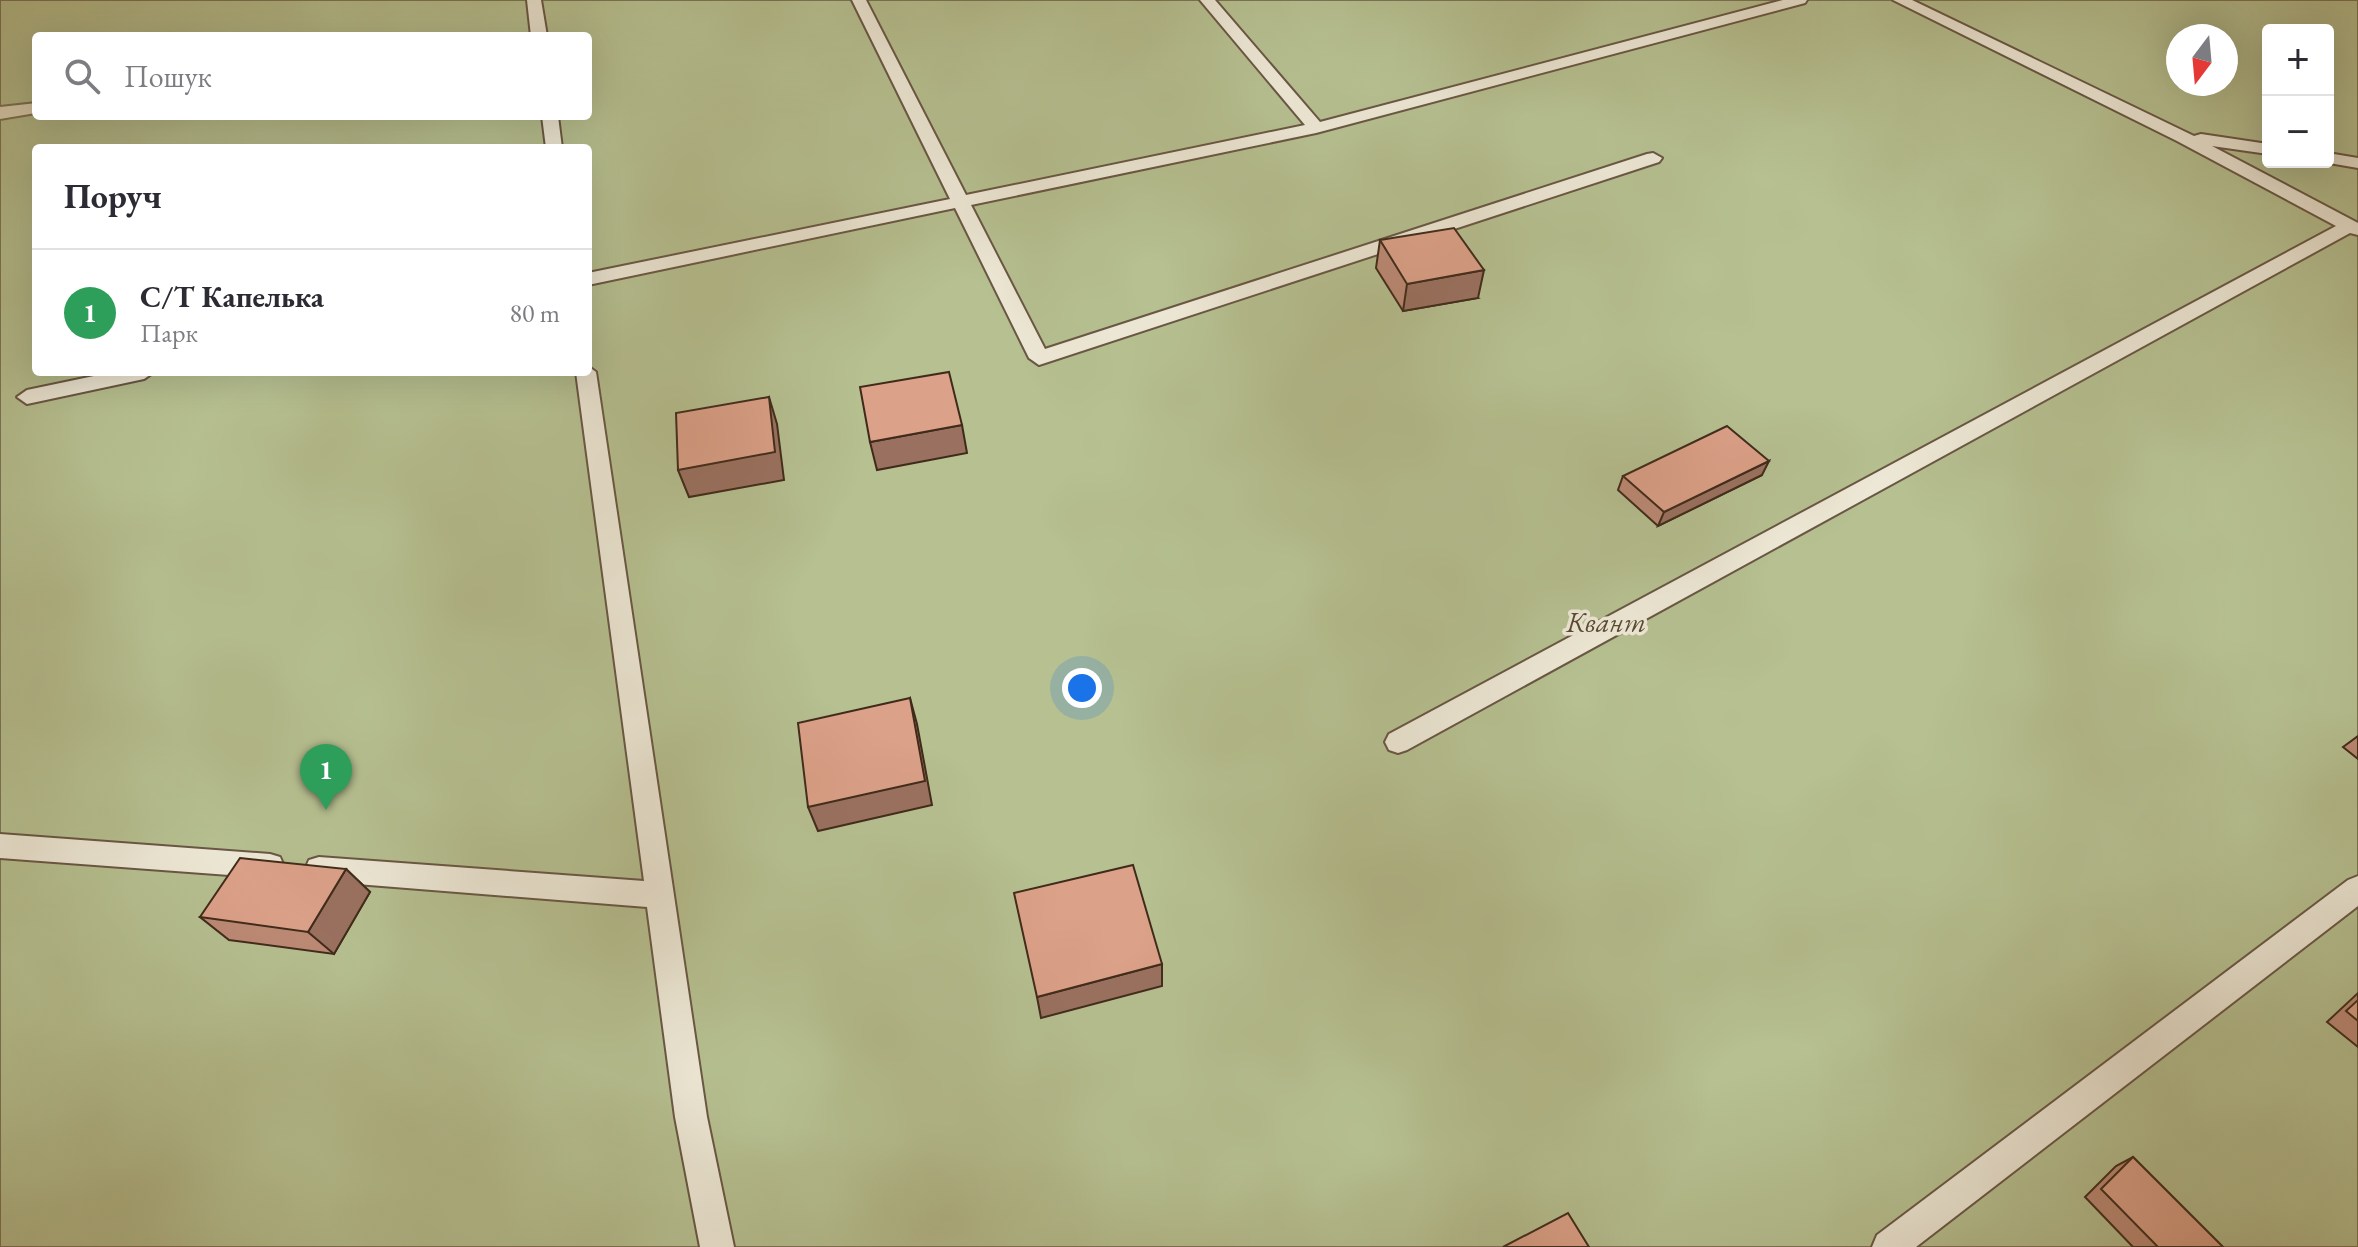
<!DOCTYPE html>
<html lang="uk">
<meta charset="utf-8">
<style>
body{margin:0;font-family:"EB Garamond",serif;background:#f7f7f7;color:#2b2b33}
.controls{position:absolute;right:24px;top:24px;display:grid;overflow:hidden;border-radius:8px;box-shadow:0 8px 32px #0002}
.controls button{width:72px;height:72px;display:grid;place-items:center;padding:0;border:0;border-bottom:2px solid #e1e1e2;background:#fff;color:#2b2b33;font:40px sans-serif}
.compass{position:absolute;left:2166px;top:24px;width:72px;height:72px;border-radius:50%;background:#fff;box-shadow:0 8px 32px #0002;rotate:196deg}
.you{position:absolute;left:1082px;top:688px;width:28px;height:28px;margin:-20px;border:6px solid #fff;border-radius:50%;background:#1a73e8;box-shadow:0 0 0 12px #1a73e833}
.badge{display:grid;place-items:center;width:52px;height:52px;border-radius:50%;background:#8f2418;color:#fff;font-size:26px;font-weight:700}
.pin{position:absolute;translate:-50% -66px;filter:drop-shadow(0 2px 4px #0008)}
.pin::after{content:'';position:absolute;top:42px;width:28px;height:24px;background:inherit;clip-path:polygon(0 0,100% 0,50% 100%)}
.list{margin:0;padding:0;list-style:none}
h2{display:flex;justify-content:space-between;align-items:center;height:104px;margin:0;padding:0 32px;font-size:34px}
h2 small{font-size:26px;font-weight:400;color:#7c7c81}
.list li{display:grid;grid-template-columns:52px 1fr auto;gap:24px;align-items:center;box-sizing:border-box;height:128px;padding:0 32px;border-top:2px solid #e1e1e2}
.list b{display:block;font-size:30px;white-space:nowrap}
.list p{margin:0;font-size:26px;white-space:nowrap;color:#7c7c81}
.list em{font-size:26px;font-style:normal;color:#7c7c81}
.icon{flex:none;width:44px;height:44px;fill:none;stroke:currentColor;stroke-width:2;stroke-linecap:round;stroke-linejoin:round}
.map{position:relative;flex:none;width:2358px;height:1247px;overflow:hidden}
.search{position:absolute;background:#fff;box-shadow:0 8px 32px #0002;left:32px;top:32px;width:560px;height:88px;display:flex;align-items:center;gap:20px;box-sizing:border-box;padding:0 28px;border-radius:8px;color:#7c7c81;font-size:30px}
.panel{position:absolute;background:#fff;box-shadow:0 8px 32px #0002;left:32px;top:144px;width:560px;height:232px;border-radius:8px}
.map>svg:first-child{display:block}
.green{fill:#b6c091;stroke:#7b7656;stroke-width:2;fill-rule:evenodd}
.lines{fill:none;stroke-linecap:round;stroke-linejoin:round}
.service-casing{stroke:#695744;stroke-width:4}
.service{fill:#ede8d6;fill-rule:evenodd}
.wall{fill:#bd8a76;stroke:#402b1b;stroke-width:2}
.shaded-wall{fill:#9a7160;stroke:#402b1b;stroke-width:2}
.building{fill:#dca189;stroke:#402b1b;stroke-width:2}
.labels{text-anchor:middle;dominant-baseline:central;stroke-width:7;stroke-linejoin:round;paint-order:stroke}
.park-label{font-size:28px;font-style:italic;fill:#584933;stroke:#ede8d6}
</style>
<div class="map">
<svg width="2358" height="1247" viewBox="0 0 2358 1247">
<rect width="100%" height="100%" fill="#e3dcc0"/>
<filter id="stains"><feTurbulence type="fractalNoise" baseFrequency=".0025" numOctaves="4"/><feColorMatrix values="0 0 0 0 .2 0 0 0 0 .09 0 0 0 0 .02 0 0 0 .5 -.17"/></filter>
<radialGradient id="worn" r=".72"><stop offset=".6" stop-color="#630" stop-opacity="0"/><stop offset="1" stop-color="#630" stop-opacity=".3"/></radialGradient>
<path class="green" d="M0,0H2358V1247H0V120L36,114L588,116V36H36V102L0,106ZM2268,30H2328V162H2268ZM2178,36H2226V84H2178ZM36,148H588V372H36Z"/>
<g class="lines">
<g class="service-casing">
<g id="service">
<path d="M527,0H541L547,36H531Z"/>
<path d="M852,0H866L966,195L1305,125L1200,0H1215L1320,122L1783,0H1807L1805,3L1316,133L971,205L1045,349L1647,154L1653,153L1662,158L1659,162L1039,365L1029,358L955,208L588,285V273L950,199Z"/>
<path d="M1893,0H1912L2194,136L2201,134L2268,144V154L2212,146L2358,223V235L2350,233L1407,750L1398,753L1389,750L1385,742L1389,734L2336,226L2177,141Z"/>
<path d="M542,116H558L562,148H546Z"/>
<path d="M2328,153L2358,158V168L2323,162H2328Z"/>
<path d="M588,366L596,372L707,1117L734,1247H700L675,1117L647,907L319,881L309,878L305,869L309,860L319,857L644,881L576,372H588Z"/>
<path d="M113,372H154L144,379L27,404L17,397L27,390Z"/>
<path d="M0,834L270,854L280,857L284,866L280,875L270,878L0,858Z"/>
<path d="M2358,876V906L1916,1247H1872L1877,1235L2348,880Z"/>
</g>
</g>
<use href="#service" class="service"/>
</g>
<g class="wall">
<path d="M1380,240L1478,298L1403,311L1376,268Z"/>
<path d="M1762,475L1658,526L1618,490L1623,476Z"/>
<path d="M2358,736V759L2343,747Z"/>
<path d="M346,869L370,892L334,954L229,940L200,917Z"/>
<path d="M2358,993V1047L2327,1022Z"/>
<path d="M2133,1157L2223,1247H2133L2085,1197L2116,1166Z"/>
</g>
<g class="shaded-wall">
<path d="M1484,270L1478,298L1403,311L1407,284Z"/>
<path d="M769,397L777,424L784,480L689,497L678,470Z"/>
<path d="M962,425L967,453L877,470L870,442Z"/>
<path d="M1769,461L1762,475L1658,526L1664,512Z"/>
<path d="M910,698L917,724L932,805L818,831L808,807Z"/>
<path d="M346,869L370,892L334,954L308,932Z"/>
<path d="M1162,964V986L1041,1018L1037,997Z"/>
</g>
<g class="building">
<path d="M1454,228L1484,270L1407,284L1380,240Z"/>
<path d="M949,372L962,425L870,442L860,387Z"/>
<path d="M769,397L775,452L678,470L676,413Z"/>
<path d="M1727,426L1769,461L1664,512L1623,476Z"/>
<path d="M910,698L925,781L808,807L798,723Z"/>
<path d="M240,858L346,869L308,932L200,917Z"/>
<path d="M1133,865L1162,964L1037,997L1014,893Z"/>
<path d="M2358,1000V1021L2346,1011Z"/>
<path d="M2133,1157L2223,1247H2158L2101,1189Z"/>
<path d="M1568,1213L1589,1247H1503Z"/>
</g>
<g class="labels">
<g class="park-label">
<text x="1606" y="622">Квант</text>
</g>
</g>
<rect width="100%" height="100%" filter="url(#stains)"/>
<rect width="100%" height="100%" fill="url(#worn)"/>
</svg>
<div class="controls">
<button>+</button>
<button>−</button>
</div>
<svg class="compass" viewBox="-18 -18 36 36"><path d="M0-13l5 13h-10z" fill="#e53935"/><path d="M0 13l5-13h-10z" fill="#7c7c81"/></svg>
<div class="you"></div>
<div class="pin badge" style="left:326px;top:810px;background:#2e9e5b">1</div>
<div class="search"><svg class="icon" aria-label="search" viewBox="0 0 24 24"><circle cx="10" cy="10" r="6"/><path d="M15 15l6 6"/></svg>Пошук</div>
<section class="panel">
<h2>Поруч<small></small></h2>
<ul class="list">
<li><span class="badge" style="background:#2e9e5b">1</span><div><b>С/Т Капелька</b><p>Парк</p></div><em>80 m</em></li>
</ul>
</section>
</div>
